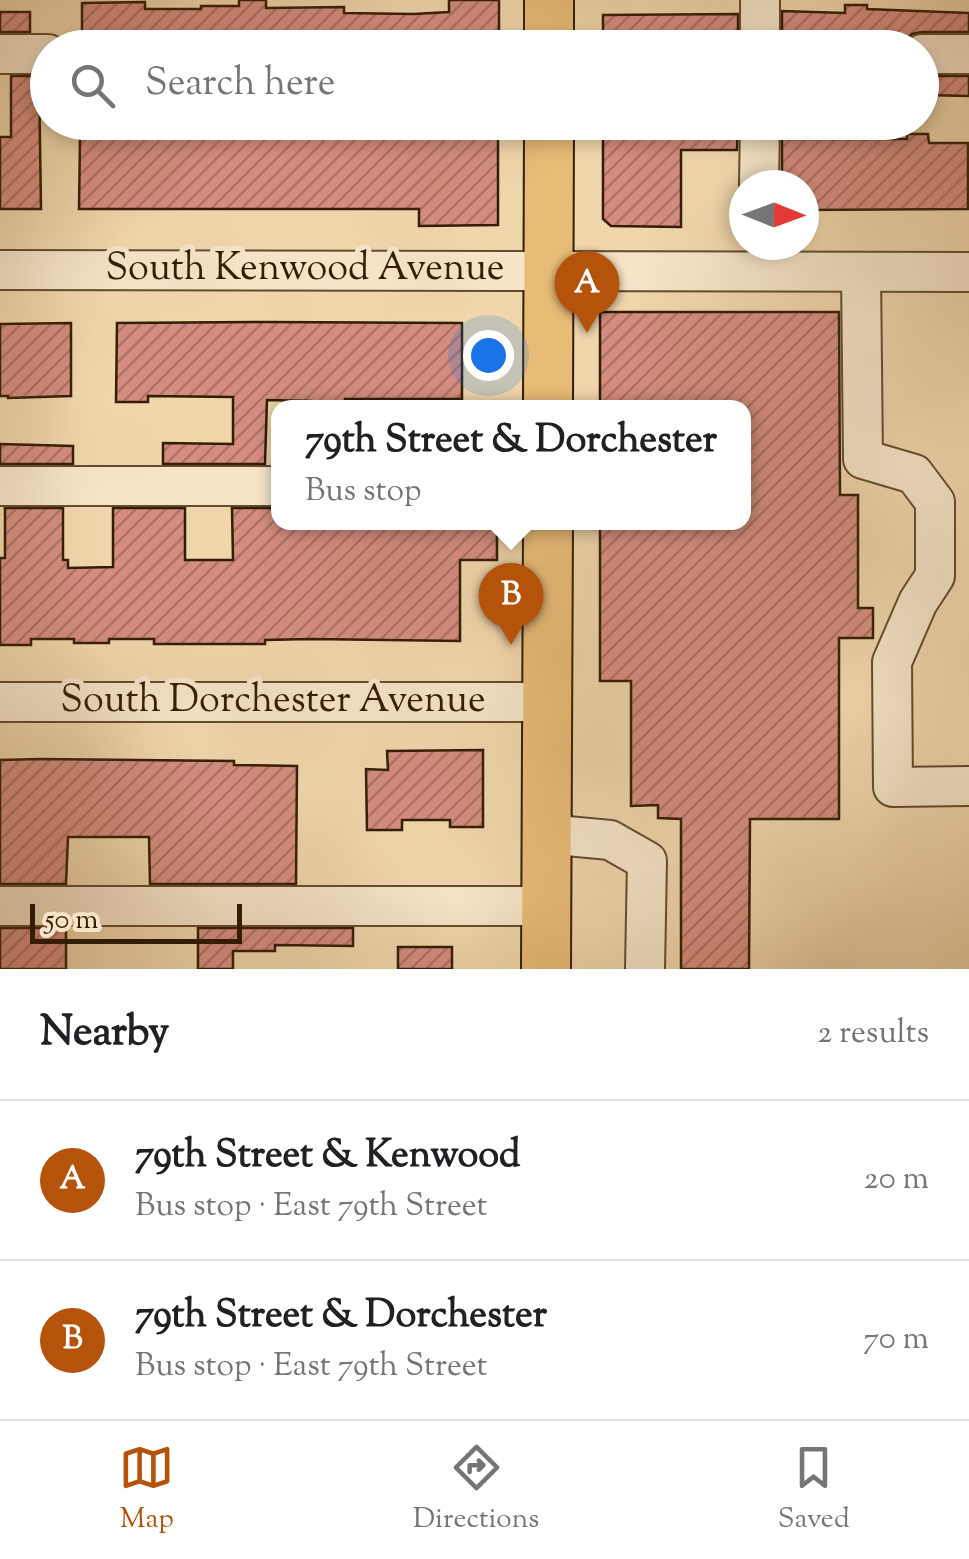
<!DOCTYPE html>
<meta charset="utf-8">
<style>
body{margin:0;font-family:"Sorts Mill Goudy",serif;background:#f6f6f6;color:#202124}
.compass{position:absolute;left:729px;top:170px;width:90px;height:90px;border-radius:50%;background:#fff;box-shadow:0 5px 15px #0003;rotate:91deg}
.scale{position:absolute;left:30px;bottom:25px;width:212px;box-sizing:border-box;padding-left:10px;border:5px solid #351d04;border-top:0;font-size:28px;line-height:35px;white-space:nowrap;color:#351d04;-webkit-text-stroke:8px #f5e4c8;paint-order:stroke}
.you{position:absolute;left:488px;top:355px;width:35px;height:35px;margin:-25px;border:8px solid #fff;border-radius:50%;background:#1a73e8;box-shadow:0 0 0 15px #1a73e833}
.badge{display:grid;place-items:center;width:65px;height:65px;border-radius:50%;background:#b45309;color:#fff;font-size:32px;font-weight:700}
.pin{position:absolute;translate:-50% -82px;filter:drop-shadow(0 2px 5px #0008)}
.pin::after{content:'';position:absolute;top:52px;width:35px;height:30px;background:inherit;clip-path:polygon(0 0,100% 0,50% 100%)}
.popup{position:absolute;left:271px;top:400px;width:480px;height:130px;box-sizing:border-box;display:grid;place-content:center;border-radius:20px;background:#fff;filter:drop-shadow(0 2px 8px #0005);font-size:32px;white-space:nowrap;color:#757577}
.popup b{font-size:38px;color:#202124}
.popup::after{content:'';position:absolute;left:50%;top:100%;margin-left:-20px;border:20px solid transparent;border-top-color:#fff}
.list{margin:0;padding:0;list-style:none}
h2{display:flex;justify-content:space-between;align-items:center;height:130px;margin:0;padding:0 40px;font-size:42px}
h2 small{font-size:32px;font-weight:400;color:#757577}
.list li{display:grid;grid-template-columns:65px 1fr auto;gap:30px;align-items:center;box-sizing:border-box;height:160px;padding:0 40px;border-top:2px solid #e0e0e0}
.list b{display:block;font-size:38px;white-space:nowrap}
.list p{margin:0;font-size:32px;white-space:nowrap;color:#757577}
.list em{font-size:32px;font-style:normal;color:#757577}
.icon{flex:none;width:55px;height:55px;fill:none;stroke:currentColor;stroke-width:2;stroke-linecap:round;stroke-linejoin:round}
.map{position:relative;flex:none;width:969px;height:969px;overflow:hidden}
.search{position:absolute;background:#fff;box-shadow:0 5px 15px #0003;left:30px;right:30px;top:30px;height:110px;display:flex;align-items:center;gap:25px;box-sizing:border-box;padding:0 35px;border-radius:55px;color:#757577;font-size:38px}
.sheet{height:450px;background:#fff}
nav{display:flex;justify-content:space-around;align-items:center;box-sizing:border-box;height:140px;border-top:2px solid #e0e0e0;background:#fff;font-size:28px;color:#757577}
nav a{display:grid;justify-items:center;gap:5px}
nav .on{color:#b45309}
.map>svg:first-child{display:block}
.building{fill:url(#building-hatch);stroke:#351d04;stroke-width:2.5}
.lines{fill:none;stroke-linecap:round;stroke-linejoin:round}
.minor-casing{stroke:#644b2e;stroke-width:42}
.major-casing{stroke:#351d04;stroke-width:52}
.minor{stroke:#f5e4c8;stroke-width:38}
.major{stroke:#e8bb76;stroke-width:48}
.labels{text-anchor:middle;dominant-baseline:central;stroke-width:10;stroke-linejoin:round;paint-order:stroke}
.street-label{font-size:38px;fill:#351d04;stroke:#f5e4c8}
</style>
<div class="map">
<svg width="969" height="969" viewBox="0 0 969 969">
<defs>
<pattern id="building-hatch" width="6" height="6" patternUnits="userSpaceOnUse" patternTransform="scale(2.5)"><rect width="6" height="6" fill="#d58d7f"/><path d="M-1 1l2-2M0 6l6-6M5 7l2-2" fill="none" stroke="#ae7366"/></pattern>
</defs>
<rect width="100%" height="100%" fill="#f0d6ab"/>
<filter id="stains"><feTurbulence type="fractalNoise" baseFrequency=".002" numOctaves="4"/><feColorMatrix values="0 0 0 0 .2 0 0 0 0 .09 0 0 0 0 .02 0 0 0 .5 -.17"/></filter>
<radialGradient id="worn" r=".72"><stop offset=".6" stop-color="#630" stop-opacity="0"/><stop offset="1" stop-color="#630" stop-opacity=".3"/></radialGradient>
<g class="building">
<path d="M239,0H266V8L344,7V13L414,14L449,12V0H499V43H361V38L160,39V34H110V42H82V3L145,2V9H201V6H239Z"/>
<path d="M845,5H867V9L969,13V32H922L912,34L906,40L800,38V40H782V11L845,13Z"/>
<rect x="0" y="12" width="30" height="20"/>
<path d="M738,14V48H603V15Z"/>
<path d="M11,76H39L41,209H0V137H11Z"/>
<path d="M922,76H969V96L922,95Z"/>
<path d="M498,122V225L419,226V209H79L80,137L278,136V132H312V136H367L368,123Z"/>
<path d="M603,122H738L737,150H681V227L611,226L603,219Z"/>
<path d="M907,134H928L929,143H968V209L804,210V185H782V139H907Z"/>
<path d="M600,312H839L840,495H858V608H873V638H839V819H750L749,969H681V819L658,818V805L631,806V681H600V522H744V408H600Z"/>
<path d="M267,322L462,323V399H345V405H311V401L267,400L265,464H163V443L233,444V397L148,396V402H116L117,323Z"/>
<path d="M71,323V396L8,398V396H0V324Z"/>
<path d="M0,444L73,446V464H0Z"/>
<path d="M5,508H63V560H68V568L113,567V508H185V560H233L232,508H278V522H497V560H460V641L311,639L265,640V644H154V639H109V643H74V639H31V645H0V558H5Z"/>
<path d="M483,750V827H450V820H402V830H367L366,769L388,770L387,751Z"/>
<path d="M40,759L234,761V765L297,766L296,884H150L149,837H68L66,884H0V760Z"/>
<rect x="0" y="928" width="66" height="41"/>
<path d="M198,928H353V946L275,945V951H233V969H198Z"/>
<rect x="398" y="947" width="54" height="22"/>
</g>
<g class="lines">
<g class="minor-casing">
<g id="minor">
<path d="M760,48V0"/>
<path d="M0,54H48"/>
<path d="M922,54H969"/>
<path d="M759,185L760,122"/>
<path d="M0,270L969,272"/>
<path d="M861,272L863,459L914,474L935,502V576L918,602L892,662L893,787L969,786"/>
<path d="M0,486H278"/>
<path d="M0,702H547"/>
<path d="M546,834L610,840L647,861L645,969"/>
<path d="M0,906H547"/>
</g>
</g>
<g class="major-casing">
<g id="major">
<path d="M549,48V0"/>
<path d="M548,408L549,122"/>
<path d="M546,969L548,522"/>
</g>
</g>
<use href="#minor" class="minor"/>
<use href="#major" class="major"/>
</g>
<g class="labels">
<g class="street-label">
<text x="305" y="270">South Kenwood Avenue</text>
<text x="273" y="702">South Dorchester Avenue</text>
</g>
</g>
<rect width="100%" height="100%" filter="url(#stains)"/>
<rect width="100%" height="100%" fill="url(#worn)"/>
</svg>
<svg class="compass" viewBox="-18 -18 36 36"><path d="M0-13l5 13h-10z" fill="#e53935"/><path d="M0 13l5-13h-10z" fill="#757577"/></svg>
<div class="scale">50 m</div>
<div class="you"></div>
<div class="pin badge" style="left:587px;top:333px">A</div>
<div class="pin badge" style="left:511px;top:645px">B</div>
<div class="popup"><b>79th Street &amp; Dorchester</b>Bus stop</div>
<div class="search"><svg class="icon" aria-label="search" viewBox="0 0 24 24"><circle cx="10" cy="10" r="6"/><path d="M15 15l6 6"/></svg>Search here</div>
</div>
<section class="sheet">
<h2>Nearby<small>2 results</small></h2>
<ul class="list">
<li><span class="badge">A</span><div><b>79th Street &amp; Kenwood</b><p>Bus stop · East 79th Street</p></div><em>20 m</em></li>
<li><span class="badge">B</span><div><b>79th Street &amp; Dorchester</b><p>Bus stop · East 79th Street</p></div><em>70 m</em></li>
</ul>
</section>
<nav>
<a class="on"><svg class="icon" aria-label="map" viewBox="0 0 24 24"><path d="M3 6l6-2 6 2 6-2v14l-6 2-6-2-6 2zM9 4v14M15 6v14"/></svg>Map</a>
<a><svg class="icon" aria-label="directions" viewBox="0 0 24 24"><path d="M12 3l9 9-9 9-9-9zM9 14v-3h6M13 9l2 2-2 2"/></svg>Directions</a>
<a><svg class="icon" aria-label="saved" viewBox="0 0 24 24"><path d="M7 4h10v16l-5-4-5 4z"/></svg>Saved</a>
</nav>
